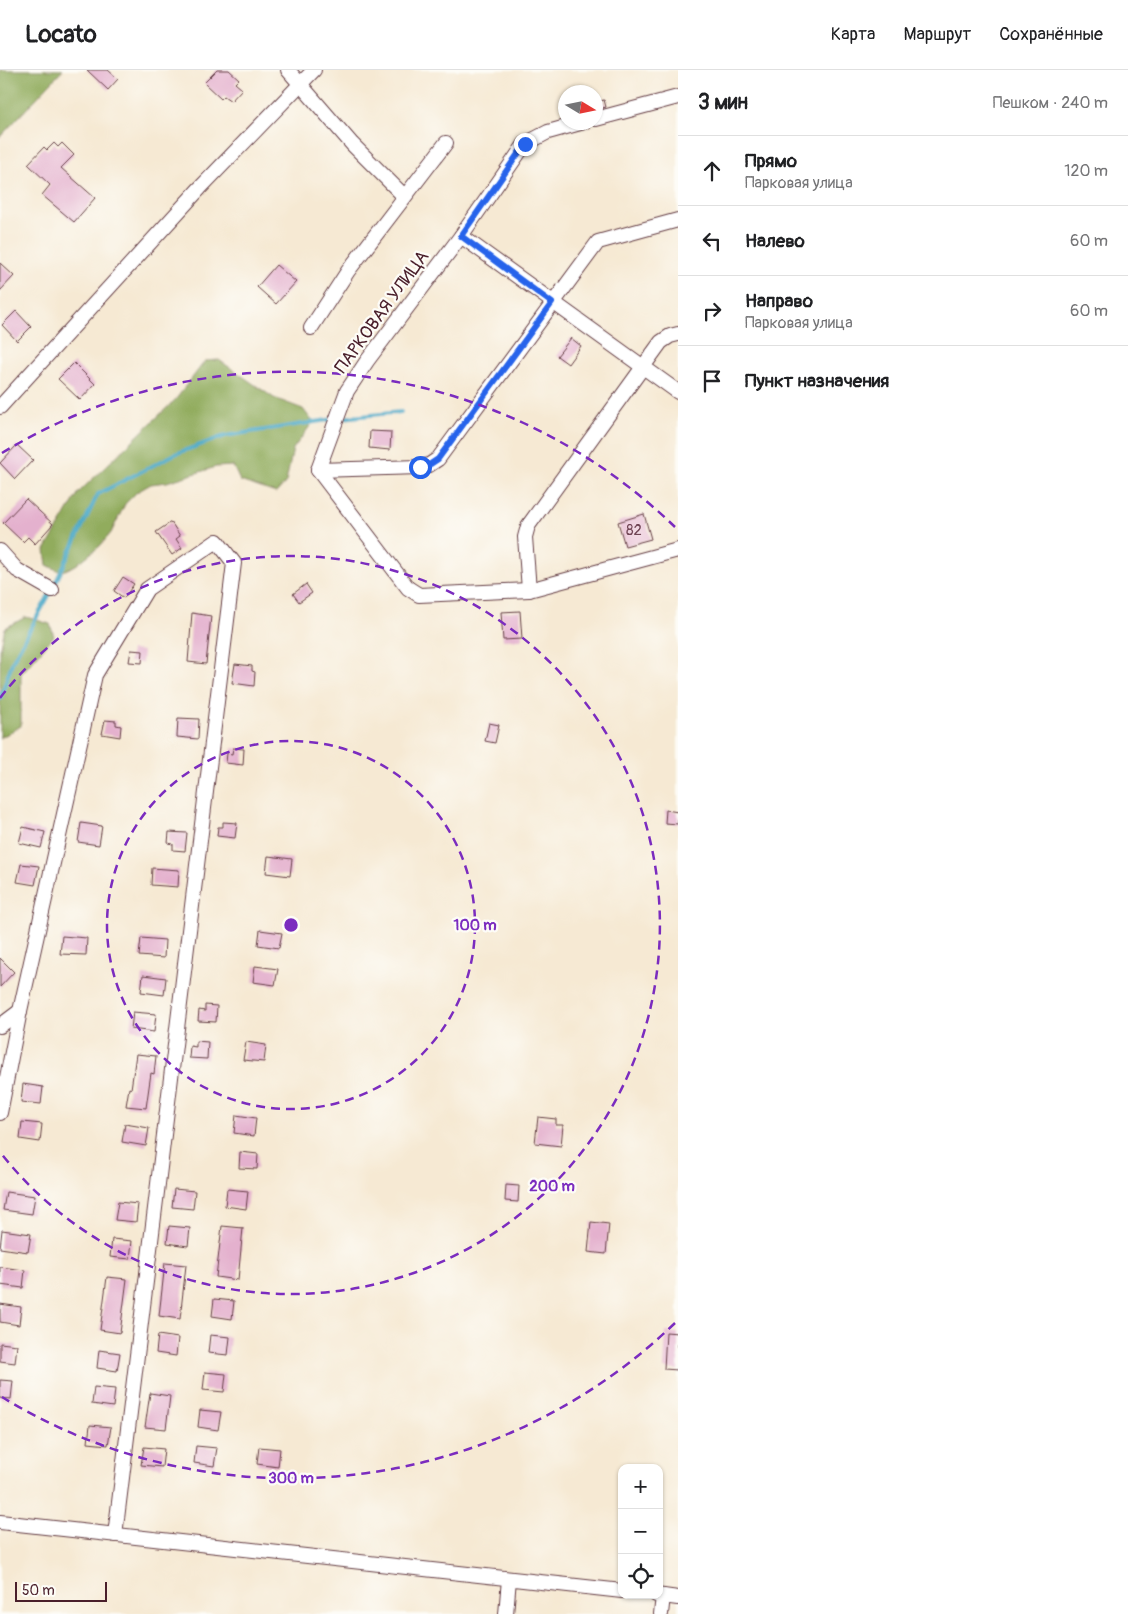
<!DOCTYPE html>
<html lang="ru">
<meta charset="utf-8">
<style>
body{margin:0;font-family:Pangolin,sans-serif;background:#f2f2f2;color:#202124}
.controls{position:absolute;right:15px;bottom:15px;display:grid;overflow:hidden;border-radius:10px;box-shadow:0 1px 4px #0004}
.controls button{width:45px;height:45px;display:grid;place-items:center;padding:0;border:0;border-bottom:1px solid #e0e0e0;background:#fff;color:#202124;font:25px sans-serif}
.compass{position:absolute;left:558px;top:15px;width:45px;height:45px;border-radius:50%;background:#fff;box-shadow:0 1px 4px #0004;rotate:100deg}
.scale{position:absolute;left:15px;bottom:12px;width:92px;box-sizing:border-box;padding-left:5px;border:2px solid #4a1f2b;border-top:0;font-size:14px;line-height:18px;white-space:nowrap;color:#4a1f2b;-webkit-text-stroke:4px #fdfcf7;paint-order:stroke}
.stop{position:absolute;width:15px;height:15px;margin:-11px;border:4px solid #2563eb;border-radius:50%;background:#fff}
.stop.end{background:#2563eb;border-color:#fff;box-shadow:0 1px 5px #0008}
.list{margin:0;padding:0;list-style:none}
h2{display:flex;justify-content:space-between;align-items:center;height:65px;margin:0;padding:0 20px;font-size:21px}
h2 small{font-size:16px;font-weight:400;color:#757577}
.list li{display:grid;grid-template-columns:32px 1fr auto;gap:15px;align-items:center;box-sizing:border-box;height:70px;padding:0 20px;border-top:1px solid #e0e0e0}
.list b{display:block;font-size:19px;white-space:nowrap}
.list p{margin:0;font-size:16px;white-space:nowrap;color:#757577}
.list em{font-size:16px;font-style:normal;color:#757577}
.icon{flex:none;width:28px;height:28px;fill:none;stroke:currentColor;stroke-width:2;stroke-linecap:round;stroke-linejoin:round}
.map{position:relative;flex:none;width:678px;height:1544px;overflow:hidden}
header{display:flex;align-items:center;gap:30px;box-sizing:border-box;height:70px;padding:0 25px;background:#fff;border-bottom:1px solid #e0e0e0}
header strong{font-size:24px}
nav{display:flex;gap:28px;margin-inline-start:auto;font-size:18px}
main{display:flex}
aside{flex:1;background:#fff}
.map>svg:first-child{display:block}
.forest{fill:#91ac5d;stroke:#6e6644}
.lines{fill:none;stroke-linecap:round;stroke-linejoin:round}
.stream{stroke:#47a7c6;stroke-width:4}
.building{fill:#e4b1ce}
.street-casing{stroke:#643d44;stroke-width:16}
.street{stroke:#fff;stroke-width:14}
.route{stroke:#2563eb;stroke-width:6}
.ring{fill:none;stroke:#7b2cbf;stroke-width:2.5;stroke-dasharray:9 6}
.labels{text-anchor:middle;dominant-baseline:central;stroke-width:4.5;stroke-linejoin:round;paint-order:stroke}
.number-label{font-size:15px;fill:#704454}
.street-label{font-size:18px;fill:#4a1f2b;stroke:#fdfcf7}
.centre{fill:#7b2cbf;stroke:#fdfcf7;stroke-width:2.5}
.ring-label{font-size:15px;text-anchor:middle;font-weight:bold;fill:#7b2cbf;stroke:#fdfcf7;stroke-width:4.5;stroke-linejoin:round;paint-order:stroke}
</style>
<header>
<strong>Locato</strong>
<nav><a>Карта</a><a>Маршрут</a><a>Сохранённые</a></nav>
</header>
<main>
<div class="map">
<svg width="678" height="1544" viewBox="0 0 678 1544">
<rect width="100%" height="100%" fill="#fdfcf7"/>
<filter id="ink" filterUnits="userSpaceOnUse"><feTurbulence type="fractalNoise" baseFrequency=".02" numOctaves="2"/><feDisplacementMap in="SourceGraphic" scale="10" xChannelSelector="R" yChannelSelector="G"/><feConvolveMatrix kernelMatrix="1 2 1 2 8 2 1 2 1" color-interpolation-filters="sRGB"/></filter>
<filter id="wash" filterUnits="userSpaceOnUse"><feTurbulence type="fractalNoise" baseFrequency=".0096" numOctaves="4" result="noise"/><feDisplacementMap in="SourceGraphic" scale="20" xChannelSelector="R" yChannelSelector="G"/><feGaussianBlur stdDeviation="1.12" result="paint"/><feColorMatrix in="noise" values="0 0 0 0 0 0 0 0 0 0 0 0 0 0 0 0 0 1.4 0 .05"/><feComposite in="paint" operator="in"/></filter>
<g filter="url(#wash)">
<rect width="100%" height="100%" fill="#f6e9d3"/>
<g class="forest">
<path d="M0,0H63L0,67Z"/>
<path d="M219,290L274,328L303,339L313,352L293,379L286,412L276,423L240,411L233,396L216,397L167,412L151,414L137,422L125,434L111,463L100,476L76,495L61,502L47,495L45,480L79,422L176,329L205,291Z"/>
<path d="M26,547L50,554L54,566L21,604V656L0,668V580L5,558Z"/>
</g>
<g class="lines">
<g class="stream">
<path d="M341,348L401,342"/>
<path d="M0,629L13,590L52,520L98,424L175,384L225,366L334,349"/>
</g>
</g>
<g id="blocks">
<g class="building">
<path d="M87,0H108L118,9L108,20Z"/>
<path d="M217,0H229L239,9L235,13L242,19L231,31L224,26L221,29L204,13Z"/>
<path d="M604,30L606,37L596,40V32Z"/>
<path d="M54,73L58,77L62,73L74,85L61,98L95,128L74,152L42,125L50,115L28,94L44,77L47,80Z"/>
<path d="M0,193L14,206L0,221Z"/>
<path d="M276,195L296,212L276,234L257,217Z"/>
<path d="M16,241L31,257L17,271L2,255Z"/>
<path d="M571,268L581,276L568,294L557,286Z"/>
<path d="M74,293L95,314L80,330L58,309Z"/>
<path d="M370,361L391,362L390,380L369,378Z"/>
<path d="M17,375L33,390L15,409L0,393Z"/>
<path d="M26,429L53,454L35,474L28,467L23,472L3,453Z"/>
<path d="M644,444L651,469L625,476L618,452Z"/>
<path d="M171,452L180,466L176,469L182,478L172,485L156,462Z"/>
<path d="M123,507L134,514L124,528L114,521Z"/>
<path d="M306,514L312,523L299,532L293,524Z"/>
<path d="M520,541L522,569L503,570L501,542Z"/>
<path d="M192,543L211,546L206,594L188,592Z"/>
<path d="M131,580L143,581L142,593L129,592Z"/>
<path d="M235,594L252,596V601L255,602L254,616L232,613Z"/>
<path d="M178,648L199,649L198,669L177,667Z"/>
<path d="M105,650L116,651V655L121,656L120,667L102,664Z"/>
<path d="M489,653L499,655L495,673L485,671Z"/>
<path d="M233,678L244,679L243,695L226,693L227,683L232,684Z"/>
<path d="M666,740L678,742V754L665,753Z"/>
<path d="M223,752L237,753L235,768L217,766L218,757H223Z"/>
<path d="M81,753L102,756L99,775L78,772Z"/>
<path d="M23,757L45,762L41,778L19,773Z"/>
<path d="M169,762L187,763L185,781L173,780V774L168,773Z"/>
<path d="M268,786L292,789L290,806L266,803Z"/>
<path d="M21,794L39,796L35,815L17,812Z"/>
<path d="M152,798L179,800L178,817L151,815Z"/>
<path d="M260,860L282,863L279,878L258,875Z"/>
<path d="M62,866L87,868L86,885L60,884Z"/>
<path d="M141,868L165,870L164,888L139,886Z"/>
<path d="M0,888L14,902L0,917Z"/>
<path d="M255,896L278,899L275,915L253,912Z"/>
<path d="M143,905L166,908L164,925L141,922Z"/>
<path d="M205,935L217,936L216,952L198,951L199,940L205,941Z"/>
<path d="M133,942L156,944L154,962L131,959Z"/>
<path d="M196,971L208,972L207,989L189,988L190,976L196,977Z"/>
<path d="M246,972L266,975L264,992L243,990Z"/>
<path d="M136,984L156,986L154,1004L151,1003L146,1038L126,1036L129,1018L131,1019Z"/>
<path d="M23,1014L43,1017L41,1034L21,1032Z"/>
<path d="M236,1045L256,1048L254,1066L234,1063Z"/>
<path d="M538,1047L556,1049V1055H563L561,1076L535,1073Z"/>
<path d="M22,1052L42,1054L40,1072L20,1069Z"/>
<path d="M125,1054L149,1058L146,1076L122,1072Z"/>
<path d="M240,1082L258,1084L257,1099L239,1098Z"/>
<path d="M506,1115L519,1116L518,1132L505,1131Z"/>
<path d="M174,1119L195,1121L193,1139L172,1137Z"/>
<path d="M227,1119L248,1121L246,1139L225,1136Z"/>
<path d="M6,1122L35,1126L32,1144L3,1140Z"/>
<path d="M118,1132L138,1134L136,1152L115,1150Z"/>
<path d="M591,1152L609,1154L606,1184L588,1182Z"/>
<path d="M169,1156L190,1158L188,1176L167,1173Z"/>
<path d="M222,1156L243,1158L238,1210L216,1207Z"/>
<path d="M2,1160L31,1164L28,1182L0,1178Z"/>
<path d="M112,1169L132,1171L130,1189L110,1187Z"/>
<path d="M165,1193L186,1195L180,1249L159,1246Z"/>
<path d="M0,1197L25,1200L23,1218L0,1215Z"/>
<path d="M107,1207L127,1209L120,1263L100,1260Z"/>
<path d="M214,1229L234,1231L232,1249L212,1246Z"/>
<path d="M0,1234L21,1237L19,1255L0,1252Z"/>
<path d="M666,1262L678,1263V1300L664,1299Z"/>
<path d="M158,1265L178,1268L176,1286L156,1283Z"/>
<path d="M210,1265L230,1267L228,1285L208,1283Z"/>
<path d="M0,1273L17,1275L15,1293L0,1291Z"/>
<path d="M99,1280L120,1283L117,1301L97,1298Z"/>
<path d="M205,1302L226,1304L224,1322L203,1320Z"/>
<path d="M0,1310L13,1311L11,1329L0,1328Z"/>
<path d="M94,1317L115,1319L113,1337L92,1334Z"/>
<path d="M150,1323L170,1326L166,1359L145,1357Z"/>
<path d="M200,1340L221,1342L218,1360L198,1357Z"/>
<path d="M90,1355L111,1357L108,1375L88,1373Z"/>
<path d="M196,1376L217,1378L214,1396L194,1393Z"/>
<path d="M144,1377L164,1379L162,1397L141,1395Z"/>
<path d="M259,1377L280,1379L278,1397L257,1394Z"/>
</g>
</g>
</g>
<g filter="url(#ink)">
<use href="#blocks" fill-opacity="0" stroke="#643d44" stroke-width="1"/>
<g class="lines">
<g class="street-casing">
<g id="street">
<path d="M288,0L352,74L404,126"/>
<path d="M596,49L678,27"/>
<path d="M461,166L678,322"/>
<path d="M311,258L348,201L446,73"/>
<path d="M0,337L200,118L314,0"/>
<path d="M318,400L420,397L429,395L438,389L598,172L678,150"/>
<path d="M318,400L347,321L367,291L461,166L525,74L548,62L584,52"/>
<path d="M318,400L408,518L419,525L529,520L678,480"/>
<path d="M0,481L17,500L52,520"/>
<path d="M529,520L525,467L528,456L661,272L670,266L678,264"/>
<path d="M0,956L20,941"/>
<path d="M0,1043L20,941L95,605L147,519L217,471L234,493L115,1465"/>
<path d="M0,1452L622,1521"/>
<path d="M656,1525L678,1528"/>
<path d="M506,1544L509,1509"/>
<path d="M661,1544L663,1526"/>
</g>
</g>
<use href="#street" class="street"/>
</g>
</g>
<g class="lines" filter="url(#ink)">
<path class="route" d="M420,397L429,395L438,389L552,233L461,166L525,74"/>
</g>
<g class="ring">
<circle cx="291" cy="855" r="184"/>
<path d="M0 628A369 369 0 1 1 0 1082"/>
<path d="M675 1253A553 553 0 0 1 2 1327M2 383A553 553 0 0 1 675 457"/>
</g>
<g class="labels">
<g class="number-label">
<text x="634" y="460">82</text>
</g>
<g class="street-label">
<text transform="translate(382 242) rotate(-54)">ПАРКОВАЯ УЛИЦА</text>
</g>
</g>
<circle cx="291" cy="855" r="8" class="centre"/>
<g class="ring-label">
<text x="475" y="860">100 m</text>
<text x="552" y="1121">200 m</text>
<text x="291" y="1413">300 m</text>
</g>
</svg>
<div class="controls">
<button>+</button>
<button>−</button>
<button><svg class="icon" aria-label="locate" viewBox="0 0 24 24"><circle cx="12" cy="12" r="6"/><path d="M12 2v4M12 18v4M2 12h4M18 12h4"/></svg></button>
</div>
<svg class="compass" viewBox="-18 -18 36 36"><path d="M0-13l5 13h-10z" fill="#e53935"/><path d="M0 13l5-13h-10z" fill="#757577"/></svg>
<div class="scale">50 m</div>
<div class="stop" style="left:420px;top:397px"></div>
<div class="stop end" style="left:525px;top:74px"></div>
</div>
<aside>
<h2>3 мин<small>Пешком · 240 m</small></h2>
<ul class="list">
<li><svg class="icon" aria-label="ahead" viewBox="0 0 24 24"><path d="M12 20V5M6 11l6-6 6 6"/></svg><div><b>Прямо</b><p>Парковая улица</p></div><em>120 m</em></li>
<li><svg class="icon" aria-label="left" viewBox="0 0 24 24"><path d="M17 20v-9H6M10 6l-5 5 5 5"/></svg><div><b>Налево</b></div><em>60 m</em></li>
<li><svg class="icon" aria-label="right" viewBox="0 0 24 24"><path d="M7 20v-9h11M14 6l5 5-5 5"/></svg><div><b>Направо</b><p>Парковая улица</p></div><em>60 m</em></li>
<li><svg class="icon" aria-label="arrive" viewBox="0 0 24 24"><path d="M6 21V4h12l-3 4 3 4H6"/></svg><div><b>Пункт назначения</b></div></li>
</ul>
</aside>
</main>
